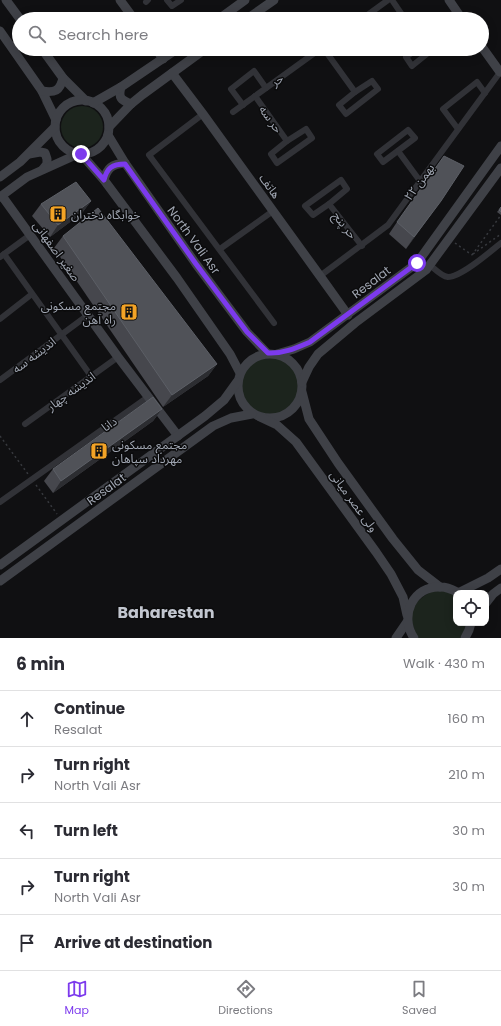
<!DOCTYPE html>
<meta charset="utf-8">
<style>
body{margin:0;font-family:Poppins,"Noto Sans Arabic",sans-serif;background:#f7f7f7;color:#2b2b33}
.controls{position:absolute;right:12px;bottom:12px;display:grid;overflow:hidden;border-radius:8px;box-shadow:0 2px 10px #0003}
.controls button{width:36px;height:36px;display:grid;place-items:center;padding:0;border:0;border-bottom:1px solid #e1e1e2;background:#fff;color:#2b2b33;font:20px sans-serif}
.stop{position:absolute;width:12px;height:12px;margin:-9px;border:3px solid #7c3aed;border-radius:50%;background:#fff}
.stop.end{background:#7c3aed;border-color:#fff;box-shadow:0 1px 4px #0008}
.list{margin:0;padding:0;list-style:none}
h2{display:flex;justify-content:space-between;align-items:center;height:52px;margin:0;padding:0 16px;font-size:17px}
h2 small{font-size:13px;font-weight:400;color:#7c7c81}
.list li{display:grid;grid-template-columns:26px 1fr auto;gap:12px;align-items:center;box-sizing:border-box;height:56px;padding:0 16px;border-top:1px solid #e1e1e2}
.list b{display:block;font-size:15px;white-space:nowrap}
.list p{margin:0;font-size:13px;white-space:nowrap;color:#7c7c81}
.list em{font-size:13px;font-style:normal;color:#7c7c81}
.icon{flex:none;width:22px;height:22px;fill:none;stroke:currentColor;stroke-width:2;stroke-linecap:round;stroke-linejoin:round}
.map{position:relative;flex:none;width:501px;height:638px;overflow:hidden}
.search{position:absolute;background:#fff;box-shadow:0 2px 10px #0003;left:12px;right:12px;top:12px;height:44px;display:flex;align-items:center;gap:10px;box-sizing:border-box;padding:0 14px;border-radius:22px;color:#7c7c81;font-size:15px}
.sheet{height:332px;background:#fff}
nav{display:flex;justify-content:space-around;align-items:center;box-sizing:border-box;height:56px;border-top:1px solid #e1e1e2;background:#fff;font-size:11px;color:#7c7c81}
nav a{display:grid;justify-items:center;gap:2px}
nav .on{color:#7c3aed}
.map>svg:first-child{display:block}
.green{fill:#1c241d}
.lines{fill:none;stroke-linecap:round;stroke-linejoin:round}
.path{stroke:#37393e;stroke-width:1.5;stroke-dasharray:2 3;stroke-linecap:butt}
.street{stroke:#313237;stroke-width:6}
.secondary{stroke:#3f4147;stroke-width:9}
.wall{fill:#46474d}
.shaded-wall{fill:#2c2d31}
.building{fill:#505258;stroke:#5c5f66}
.route{stroke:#7c3aed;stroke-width:5}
.labels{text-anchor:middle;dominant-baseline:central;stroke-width:3;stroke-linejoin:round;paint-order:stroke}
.street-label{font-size:12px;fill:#a1a7b3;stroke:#0b0b0c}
.poi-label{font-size:12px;fill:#a1a7b3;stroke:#0b0b0c;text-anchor:start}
.district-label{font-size:16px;font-weight:bold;fill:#c2c6cf;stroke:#0b0b0c}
</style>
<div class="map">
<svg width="501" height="638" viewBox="0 0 501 638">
<rect width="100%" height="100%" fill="#101012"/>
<g class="green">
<circle cx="82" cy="127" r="21"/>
<circle cx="270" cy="386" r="29"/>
<path d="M442,590L451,593L456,596V623H468L464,633L460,638H419L416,635L411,618L413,610L417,602L424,596L432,591Z"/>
</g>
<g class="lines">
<g class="path">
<path d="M455,243L472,255"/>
<path d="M473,254L501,234"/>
<path d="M472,255L501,215"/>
<path d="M0,436L28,474"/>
<path d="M36,485L57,514"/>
</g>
<g class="street">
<path d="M167,0L172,6L181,0"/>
<path d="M392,0L405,19"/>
<path d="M146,2L148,0"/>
<path d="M362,19L388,0"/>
<path d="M324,49L355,92"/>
<path d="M417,49L406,57L412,66L433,49"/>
<path d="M372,81L378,89L346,114L339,105L355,92Z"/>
<path d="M255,96L287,141"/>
<path d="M243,105L231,89L254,71L266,88"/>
<path d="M233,112L320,49"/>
<path d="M203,114L149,155L274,323"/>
<path d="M306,129L312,138L277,163L271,154L287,141Z"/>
<path d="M458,129L443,109L477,82L485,93"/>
<path d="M408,130L415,138L383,162L377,154Z"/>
<path d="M398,151L420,181"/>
<path d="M341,180L347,189L329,204L313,215L305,206Z"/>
<path d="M329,204L362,246"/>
<path d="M220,249L273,211"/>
<path d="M4,254L91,376"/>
<path d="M0,257L30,235"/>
<path d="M430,265C435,269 441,276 448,277C461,277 490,252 501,243"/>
<path d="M320,276L388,225L501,71"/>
<path d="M0,319L32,294"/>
<path d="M0,380L88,315"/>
<path d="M25,424L118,357"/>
<path d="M0,502L148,397"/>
</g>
<g class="secondary">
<path d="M6,0L20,19"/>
<path d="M120,0L134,19"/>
<path d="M449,0L462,19"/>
<path d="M219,19L245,0"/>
<path d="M247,19L274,0"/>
<path d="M0,31L42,91L56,120"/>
<path d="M482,47L500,72"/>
<path d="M42,49L63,78L86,101"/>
<path d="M156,49L163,59"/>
<path d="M172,73L203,114L320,276L348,315"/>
<path d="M121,87C118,98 121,100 131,104"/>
<path d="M42,91C55,93 60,91 63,78"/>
<circle cx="82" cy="127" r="27"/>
<path d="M93,103L121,87L177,49"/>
<path d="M109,127L131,104L142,95L205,49"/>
<path d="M108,135L125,163L196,264L247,332L267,353"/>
<path d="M29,154L40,152L45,153L47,159V164L43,169"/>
<path d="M81,154L104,180L177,278L230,354L240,373"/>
<path d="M0,177L20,162L55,127"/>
<path d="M104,180C107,168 112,164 125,163"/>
<path d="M2,196L118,357L178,436"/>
<path d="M0,197L27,177L78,154"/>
<circle cx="270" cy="386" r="32"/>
<path d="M277,354L294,349L310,342L417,263L501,146"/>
<path d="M302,382L309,367L318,354L355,323L426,270L501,168"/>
<path d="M302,392L309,419L338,463L393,539L418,570L440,587"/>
<path d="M260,417L277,425L296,442L376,552L391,574L403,597L407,615"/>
<path d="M0,565L205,416L224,400L237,382"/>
<path d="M0,581L213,426L231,418L252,414"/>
<path d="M458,593L488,578L501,569"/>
<path d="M486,603L493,594L501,588"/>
<path d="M396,638L407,622"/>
<path d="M414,638C399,616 413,585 441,587C448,587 453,590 459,593"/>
<path d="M465,638L469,630L471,623"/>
</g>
</g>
<g class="wall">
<path d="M91,201L82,213L50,237L32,216L41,204Z"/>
<path d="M501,207V215L497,212Z"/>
<path d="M432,213L406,249L389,234L397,222Z"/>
<path d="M63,236L217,364L208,376L163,407L54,248Z"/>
<path d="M162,409L153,421L53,493L44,481L53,469Z"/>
</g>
<g class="shaded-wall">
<path d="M91,201L82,213L50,237L58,225Z"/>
<path d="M441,201L432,213L406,249L414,237Z"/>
<path d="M217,364L208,376L163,407L172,395Z"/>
<path d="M162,409L153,421L53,493L61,481Z"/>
</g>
<g class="building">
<path d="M444,156L464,166L441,201L414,237L397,222Z"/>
<path d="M76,182L91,201L58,225L41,204Z"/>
<path d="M501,207V212L499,210Z"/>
<path d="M98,208L217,364L172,395L63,236Z"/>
<path d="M153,397L162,409L61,481L53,469Z"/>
</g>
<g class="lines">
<path class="route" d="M81,154L104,180C107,168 112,164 125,164L196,264L247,332L268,353C283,354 296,348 310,342L417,263"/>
</g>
<defs>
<g id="building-square" transform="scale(0.9)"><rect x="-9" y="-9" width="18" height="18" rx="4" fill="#f4a426" stroke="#0b0b0c"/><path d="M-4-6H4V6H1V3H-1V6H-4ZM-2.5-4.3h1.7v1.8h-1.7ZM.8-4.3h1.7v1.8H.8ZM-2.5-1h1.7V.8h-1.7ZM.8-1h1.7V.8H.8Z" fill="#111"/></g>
</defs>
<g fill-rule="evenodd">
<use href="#building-square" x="58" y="214"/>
<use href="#building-square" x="129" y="312"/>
<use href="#building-square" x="99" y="451"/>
</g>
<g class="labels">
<g class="street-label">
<text transform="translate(277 80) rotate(-36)">حر</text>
<text transform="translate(271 119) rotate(54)">حر سه</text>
<text transform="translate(419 182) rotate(-54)">۲۲ بهمن</text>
<text transform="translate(270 186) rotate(54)">هاتف</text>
<text transform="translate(345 225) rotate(52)">حر پنج</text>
<text transform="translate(194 240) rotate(54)">North Vali Asr</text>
<text transform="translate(57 251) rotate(54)">صغیر اصفهانی</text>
<text transform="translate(371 282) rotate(-37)">Resalat</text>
<text transform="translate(34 355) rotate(-37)">اندیشه سه</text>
<text transform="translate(71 391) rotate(-36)">اندیشه چهار</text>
<text transform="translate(109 424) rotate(-35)">دانا</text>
<text transform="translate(106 489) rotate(-36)">Resalat</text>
<text transform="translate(354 501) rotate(54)">ولی عصر میانی</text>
</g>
<g class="poi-label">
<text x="71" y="214">خوابگاه دختران</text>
<text x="116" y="305" text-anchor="end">مجتمع مسکونی<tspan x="116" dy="14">راه آهن</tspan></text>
<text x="112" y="444">مجتمع مسکونی<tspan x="112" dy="14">مهرداد سپاهان</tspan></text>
</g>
<g class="district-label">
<text x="166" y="612">Baharestan</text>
</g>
</g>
</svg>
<div class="controls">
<button><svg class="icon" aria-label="locate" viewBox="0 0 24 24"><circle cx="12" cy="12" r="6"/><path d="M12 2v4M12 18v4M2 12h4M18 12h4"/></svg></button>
</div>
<div class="stop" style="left:417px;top:263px"></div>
<div class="stop end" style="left:81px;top:154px"></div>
<div class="search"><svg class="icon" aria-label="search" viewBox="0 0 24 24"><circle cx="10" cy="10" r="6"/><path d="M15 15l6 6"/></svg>Search here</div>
</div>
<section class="sheet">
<h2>6 min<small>Walk · 430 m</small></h2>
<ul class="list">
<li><svg class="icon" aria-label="ahead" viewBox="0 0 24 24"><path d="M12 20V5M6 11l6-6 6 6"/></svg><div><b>Continue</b><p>Resalat</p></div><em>160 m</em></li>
<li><svg class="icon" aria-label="right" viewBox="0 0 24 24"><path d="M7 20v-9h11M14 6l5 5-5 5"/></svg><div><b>Turn right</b><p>North Vali Asr</p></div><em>210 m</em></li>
<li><svg class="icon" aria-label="left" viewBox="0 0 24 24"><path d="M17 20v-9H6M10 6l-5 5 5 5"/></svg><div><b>Turn left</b></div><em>30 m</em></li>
<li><svg class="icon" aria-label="right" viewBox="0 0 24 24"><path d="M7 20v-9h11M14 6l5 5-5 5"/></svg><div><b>Turn right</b><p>North Vali Asr</p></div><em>30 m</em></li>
<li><svg class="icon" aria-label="arrive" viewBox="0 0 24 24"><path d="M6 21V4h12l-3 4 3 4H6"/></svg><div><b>Arrive at destination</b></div></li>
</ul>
</section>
<nav>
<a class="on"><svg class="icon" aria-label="map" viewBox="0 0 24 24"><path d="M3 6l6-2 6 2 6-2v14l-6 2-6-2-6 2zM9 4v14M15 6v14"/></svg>Map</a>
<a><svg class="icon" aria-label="directions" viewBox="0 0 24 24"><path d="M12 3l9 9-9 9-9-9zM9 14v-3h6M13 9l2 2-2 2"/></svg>Directions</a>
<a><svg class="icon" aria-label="saved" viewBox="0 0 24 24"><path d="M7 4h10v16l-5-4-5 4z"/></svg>Saved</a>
</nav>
